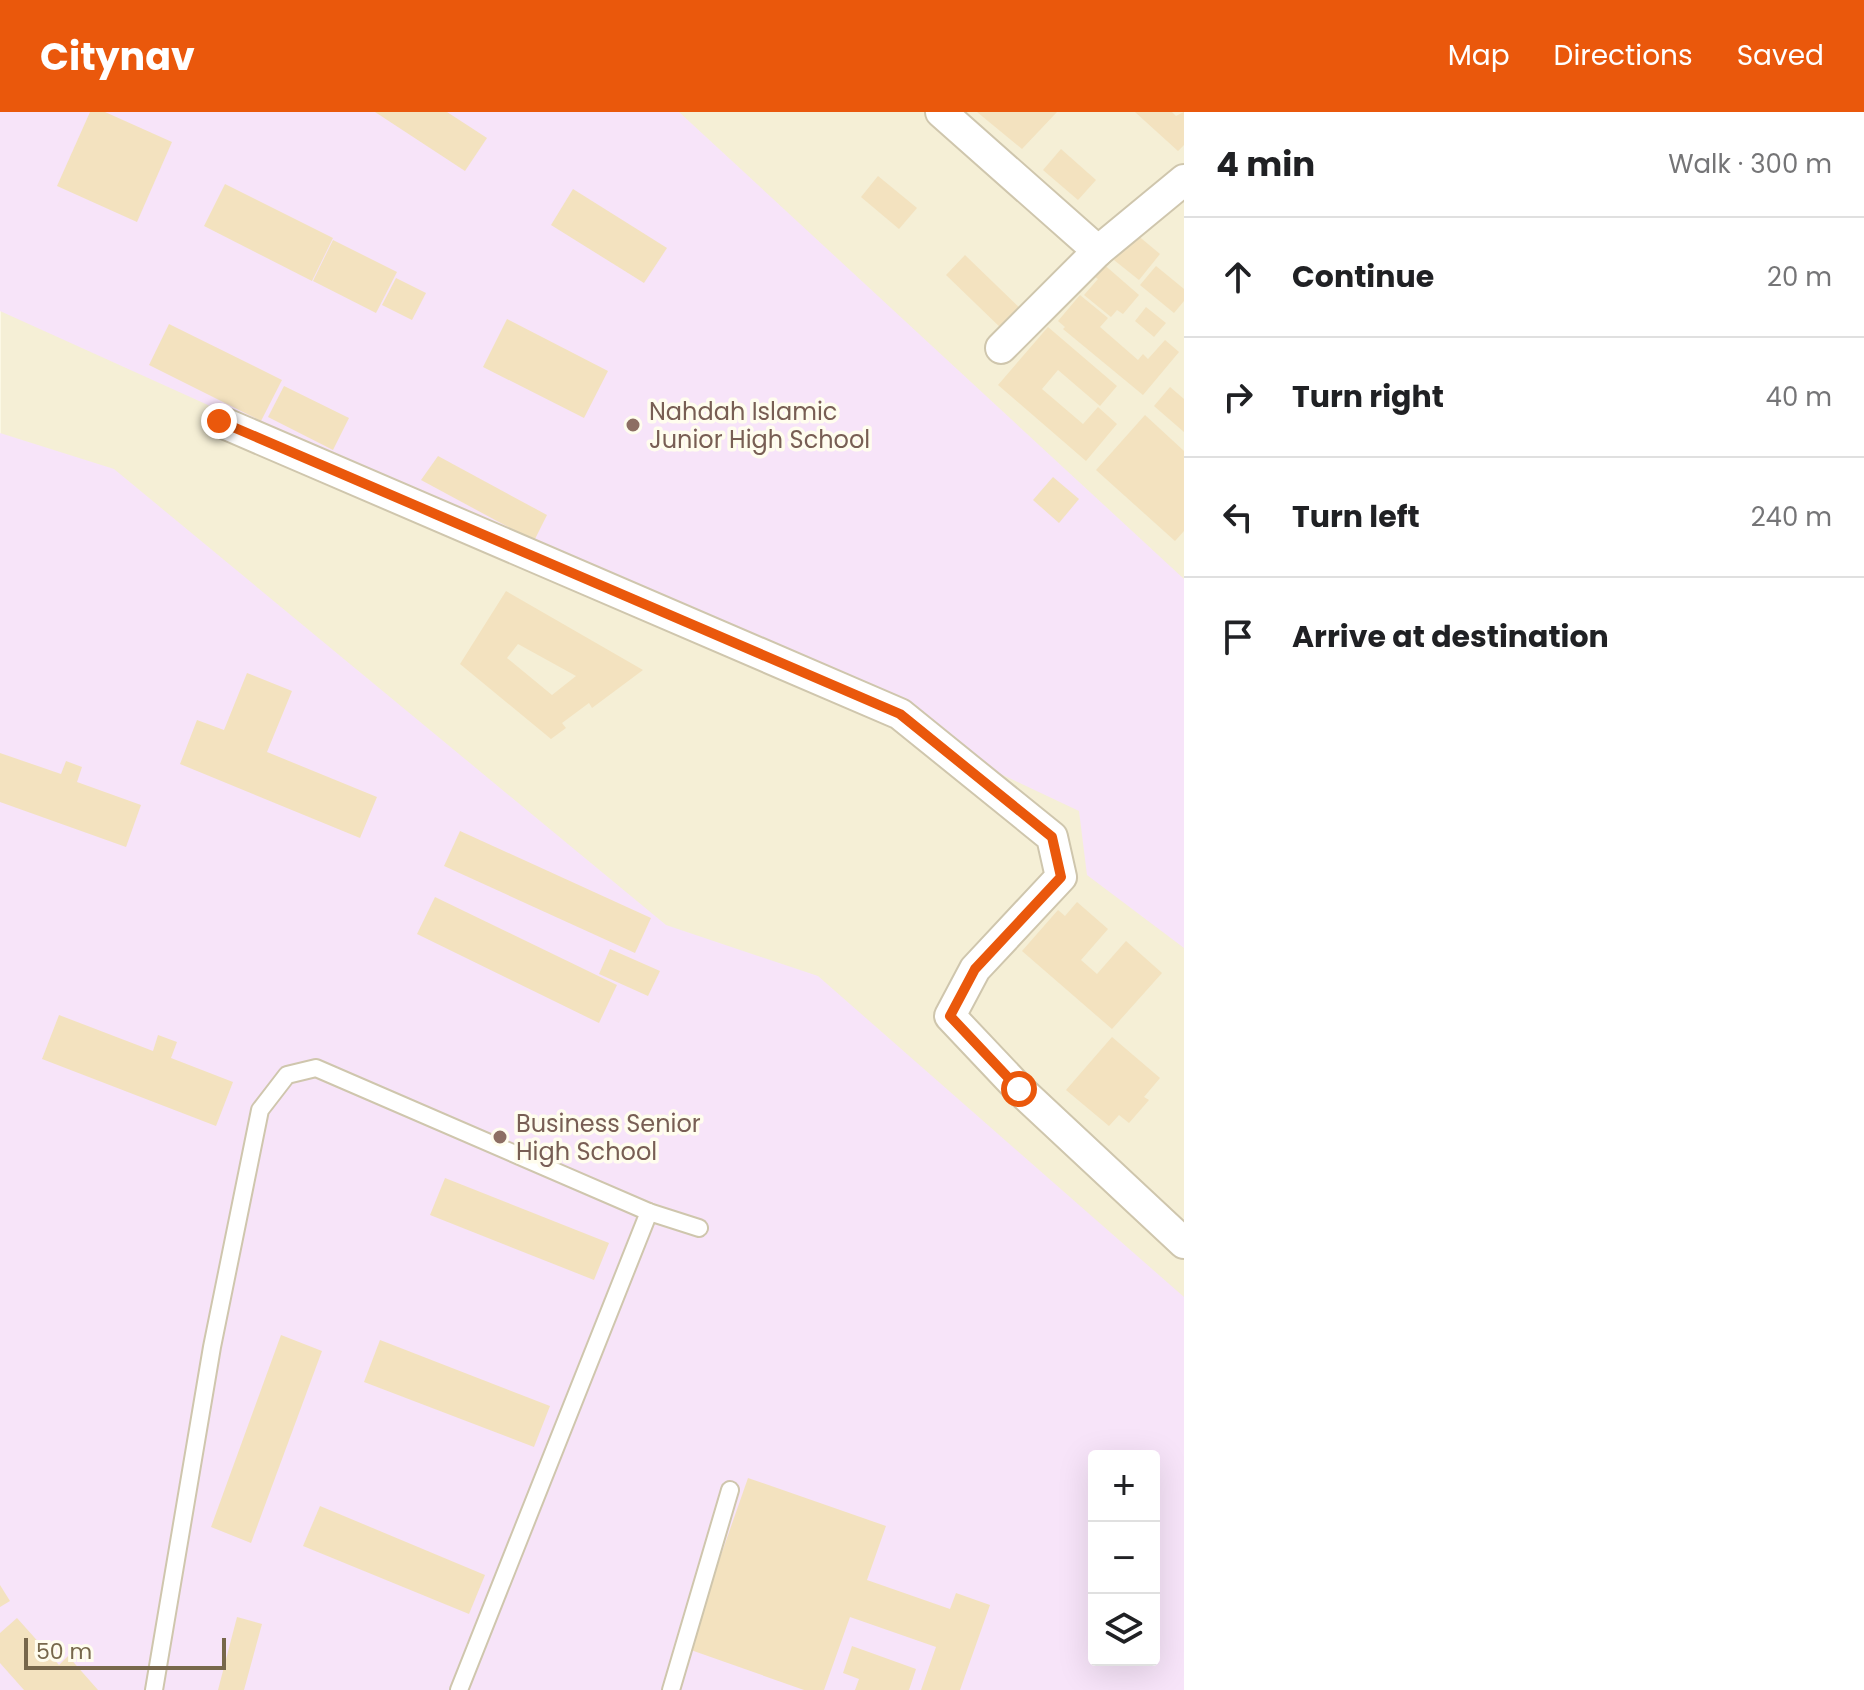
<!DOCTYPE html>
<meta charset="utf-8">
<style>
body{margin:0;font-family:Poppins,sans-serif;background:#f2f2f2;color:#202124}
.controls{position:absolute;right:24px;bottom:24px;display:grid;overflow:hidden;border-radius:8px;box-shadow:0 8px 32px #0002}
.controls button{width:72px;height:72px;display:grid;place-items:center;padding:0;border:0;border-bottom:2px solid #e0e0e0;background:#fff;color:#202124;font:40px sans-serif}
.scale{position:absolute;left:24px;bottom:20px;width:202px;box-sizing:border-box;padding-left:8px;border:4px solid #77674b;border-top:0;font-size:22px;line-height:28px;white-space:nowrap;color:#77674b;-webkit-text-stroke:6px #fffdee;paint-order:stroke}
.stop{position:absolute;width:24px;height:24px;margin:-18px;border:6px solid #ea580c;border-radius:50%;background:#fff}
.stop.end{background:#ea580c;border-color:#fff;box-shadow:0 2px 8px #0008}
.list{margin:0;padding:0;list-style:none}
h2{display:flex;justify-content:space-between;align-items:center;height:104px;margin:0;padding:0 32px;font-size:34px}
h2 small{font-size:26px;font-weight:400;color:#757577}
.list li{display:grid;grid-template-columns:52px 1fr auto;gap:24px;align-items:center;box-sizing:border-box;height:120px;padding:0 32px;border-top:2px solid #e0e0e0}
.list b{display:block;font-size:30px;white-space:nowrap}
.list em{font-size:26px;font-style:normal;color:#757577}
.icon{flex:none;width:44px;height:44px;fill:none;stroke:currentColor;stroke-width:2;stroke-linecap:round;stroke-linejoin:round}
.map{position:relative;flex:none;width:1184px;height:1578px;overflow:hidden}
header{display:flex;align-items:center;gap:48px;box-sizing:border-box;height:112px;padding:0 40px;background:#ea580c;color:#fff}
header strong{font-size:38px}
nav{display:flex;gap:44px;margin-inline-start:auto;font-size:28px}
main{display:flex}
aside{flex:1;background:#fff}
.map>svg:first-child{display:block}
.residential{fill:#f5efd6;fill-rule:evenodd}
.education{fill:#f7e4f9;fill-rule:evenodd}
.building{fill:#f3e2bf;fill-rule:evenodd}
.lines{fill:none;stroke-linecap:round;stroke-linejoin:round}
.service-casing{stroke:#cfc6ad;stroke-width:20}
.minor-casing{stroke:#cfc6ad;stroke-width:34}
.service{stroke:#fff;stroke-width:16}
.minor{stroke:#fff;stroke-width:30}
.route{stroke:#ea580c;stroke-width:10}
.education-dot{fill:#8d6e63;stroke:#fffdee;stroke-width:3}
.labels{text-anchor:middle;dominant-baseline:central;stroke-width:7;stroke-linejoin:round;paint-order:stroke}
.education-label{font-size:24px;fill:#785e54;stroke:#fffdee;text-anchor:start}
</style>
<header>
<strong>Citynav</strong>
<nav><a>Map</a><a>Directions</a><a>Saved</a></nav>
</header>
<main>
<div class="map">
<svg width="1184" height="1578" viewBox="0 0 1184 1578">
<rect width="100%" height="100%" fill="#fdfae8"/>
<path class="residential" d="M1,0H1184V1578H0ZM1094,1344H1154V1548H1094Z"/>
<g class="education">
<path d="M0,0H679L1184,467V836L1087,763L1079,699L502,426L0,199Z"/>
<path d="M0,321L114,357L666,813L818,864L1184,1185V1578H0ZM1094,1344H1154V1548H1094Z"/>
</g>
<g class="building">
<path d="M90,0H105L172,30L137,110L57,74Z"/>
<path d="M375,0H447L487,26L465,59Z"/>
<path d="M977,0H1057L1022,37Z"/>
<path d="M1135,0H1172L1176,4L1184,0V33L1178,39Z"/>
<path d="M1061,37L1096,68L1078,88L1043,58Z"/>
<path d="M878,64L917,96L899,117L861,85Z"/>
<path d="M225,72L333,126L312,169L204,114Z"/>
<path d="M573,77L667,136L644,171L551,113Z"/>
<path d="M1136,122L1160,142L1139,168L1114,148Z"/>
<path d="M333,128L397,160L376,201L313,169Z"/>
<path d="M965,143L1024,200L1005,220L946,163Z"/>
<path d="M1101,150L1139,183L1123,202L1117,198L1111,205L1084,183L1098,167L1091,162Z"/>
<path d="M1156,154L1184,177V189L1174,201L1140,173Z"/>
<path d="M396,166L426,181L412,208L382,193Z"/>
<path d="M1080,183L1108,206L1100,215L1138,248L1143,242L1148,247L1165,228L1179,240L1143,283L1063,217L1065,215L1058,209Z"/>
<path d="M1146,195L1166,211L1154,225L1135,209Z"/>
<path d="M507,207L608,259L584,306L483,255Z"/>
<path d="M169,212L282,268L261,309L149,253Z"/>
<path d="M1048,215L1117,274L1100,294L1058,258L1042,277L1083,312L1098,295L1117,312L1086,349L998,273Z"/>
<path d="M284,274L349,306L333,338L268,305Z"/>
<path d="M1170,275L1184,287V320L1154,294Z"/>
<path d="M1145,303L1184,339V419L1175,429L1096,358Z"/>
<path d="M438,344L547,403L534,429L421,368Z"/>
<path d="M1053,365L1079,387L1059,411L1033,388Z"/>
<path d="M506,479L643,558L592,596L589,591L562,611L566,616L551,627L460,552ZM518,532L576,564L552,583L507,546Z"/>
<path d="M247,561L292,579L267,640L377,685L360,726L180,652L197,608L224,618Z"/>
<path d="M0,641L61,662L66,649L82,655L77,670L141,693L126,735L0,690Z"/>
<path d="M460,719L651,806L635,841L444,754Z"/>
<path d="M435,785L617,873L599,911L417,822Z"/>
<path d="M1077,790L1108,817L1081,848L1097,862L1126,829L1162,861L1112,917L1022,839L1058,798L1065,804Z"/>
<path d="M610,837L660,859L648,884L599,862Z"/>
<path d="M59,903L153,939L158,923L177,930L171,946L233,970L216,1014L42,947Z"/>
<path d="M1112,925L1160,966L1144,985L1149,988L1129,1011L1119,1003L1109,1014L1066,978Z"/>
<path d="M445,1066L609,1131L594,1168L430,1103Z"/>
<path d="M281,1223L322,1239L251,1431L211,1415Z"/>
<path d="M380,1228L550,1294L534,1335L364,1270Z"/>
<path d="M748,1366L886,1414L867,1468L950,1497L956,1481L990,1493L960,1578H921L936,1535L850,1505L824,1578H804L688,1537Z"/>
<path d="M320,1394L485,1463L469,1502L303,1434Z"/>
<path d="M0,1473L10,1489L0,1495Z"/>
<path d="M237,1505L262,1512L244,1578H218Z"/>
<path d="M17,1506L59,1553L68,1544L98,1578H24L0,1551V1521Z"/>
<path d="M852,1534L916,1557L909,1578H855L859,1567L843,1561Z"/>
</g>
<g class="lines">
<g class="service-casing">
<g id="service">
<path d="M154,1578L212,1235L260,998L287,963L316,956L649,1100L699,1116"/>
<path d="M459,1578L649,1100"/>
<path d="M671,1578L730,1378"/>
</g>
</g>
<g class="minor-casing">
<g id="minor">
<path d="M941,0L1098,139"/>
<path d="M1001,236L1098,139L1184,68"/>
<path d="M219,309L900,602L1052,725L1061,765L975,857L950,904L1019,977L1184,1131"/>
</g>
</g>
<use href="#service" class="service"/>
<use href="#minor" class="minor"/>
</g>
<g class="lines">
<path class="route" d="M219,309L900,602L1052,725L1061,765L975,857L950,904L1019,977"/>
</g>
<g class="education-dot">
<circle cx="633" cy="313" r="8"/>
<circle cx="500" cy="1025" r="8"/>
</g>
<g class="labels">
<g class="education-label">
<text x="649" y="299">Nahdah Islamic<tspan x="649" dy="28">Junior High School</tspan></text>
<text x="516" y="1011">Business Senior<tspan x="516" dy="28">High School</tspan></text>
</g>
</g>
</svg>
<div class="controls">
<button>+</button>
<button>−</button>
<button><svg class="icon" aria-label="layers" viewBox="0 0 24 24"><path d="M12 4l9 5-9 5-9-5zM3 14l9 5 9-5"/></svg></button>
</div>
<div class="scale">50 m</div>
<div class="stop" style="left:1019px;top:977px"></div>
<div class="stop end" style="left:219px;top:309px"></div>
</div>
<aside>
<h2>4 min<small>Walk · 300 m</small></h2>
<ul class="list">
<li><svg class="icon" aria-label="ahead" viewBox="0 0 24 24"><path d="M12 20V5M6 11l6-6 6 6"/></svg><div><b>Continue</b></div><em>20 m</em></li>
<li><svg class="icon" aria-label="right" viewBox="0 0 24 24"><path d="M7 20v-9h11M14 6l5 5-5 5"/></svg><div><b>Turn right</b></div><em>40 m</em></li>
<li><svg class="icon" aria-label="left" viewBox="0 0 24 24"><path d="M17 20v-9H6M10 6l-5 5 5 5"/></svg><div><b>Turn left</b></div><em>240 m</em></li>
<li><svg class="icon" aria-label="arrive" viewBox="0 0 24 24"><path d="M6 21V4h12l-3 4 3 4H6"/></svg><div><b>Arrive at destination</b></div></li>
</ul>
</aside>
</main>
